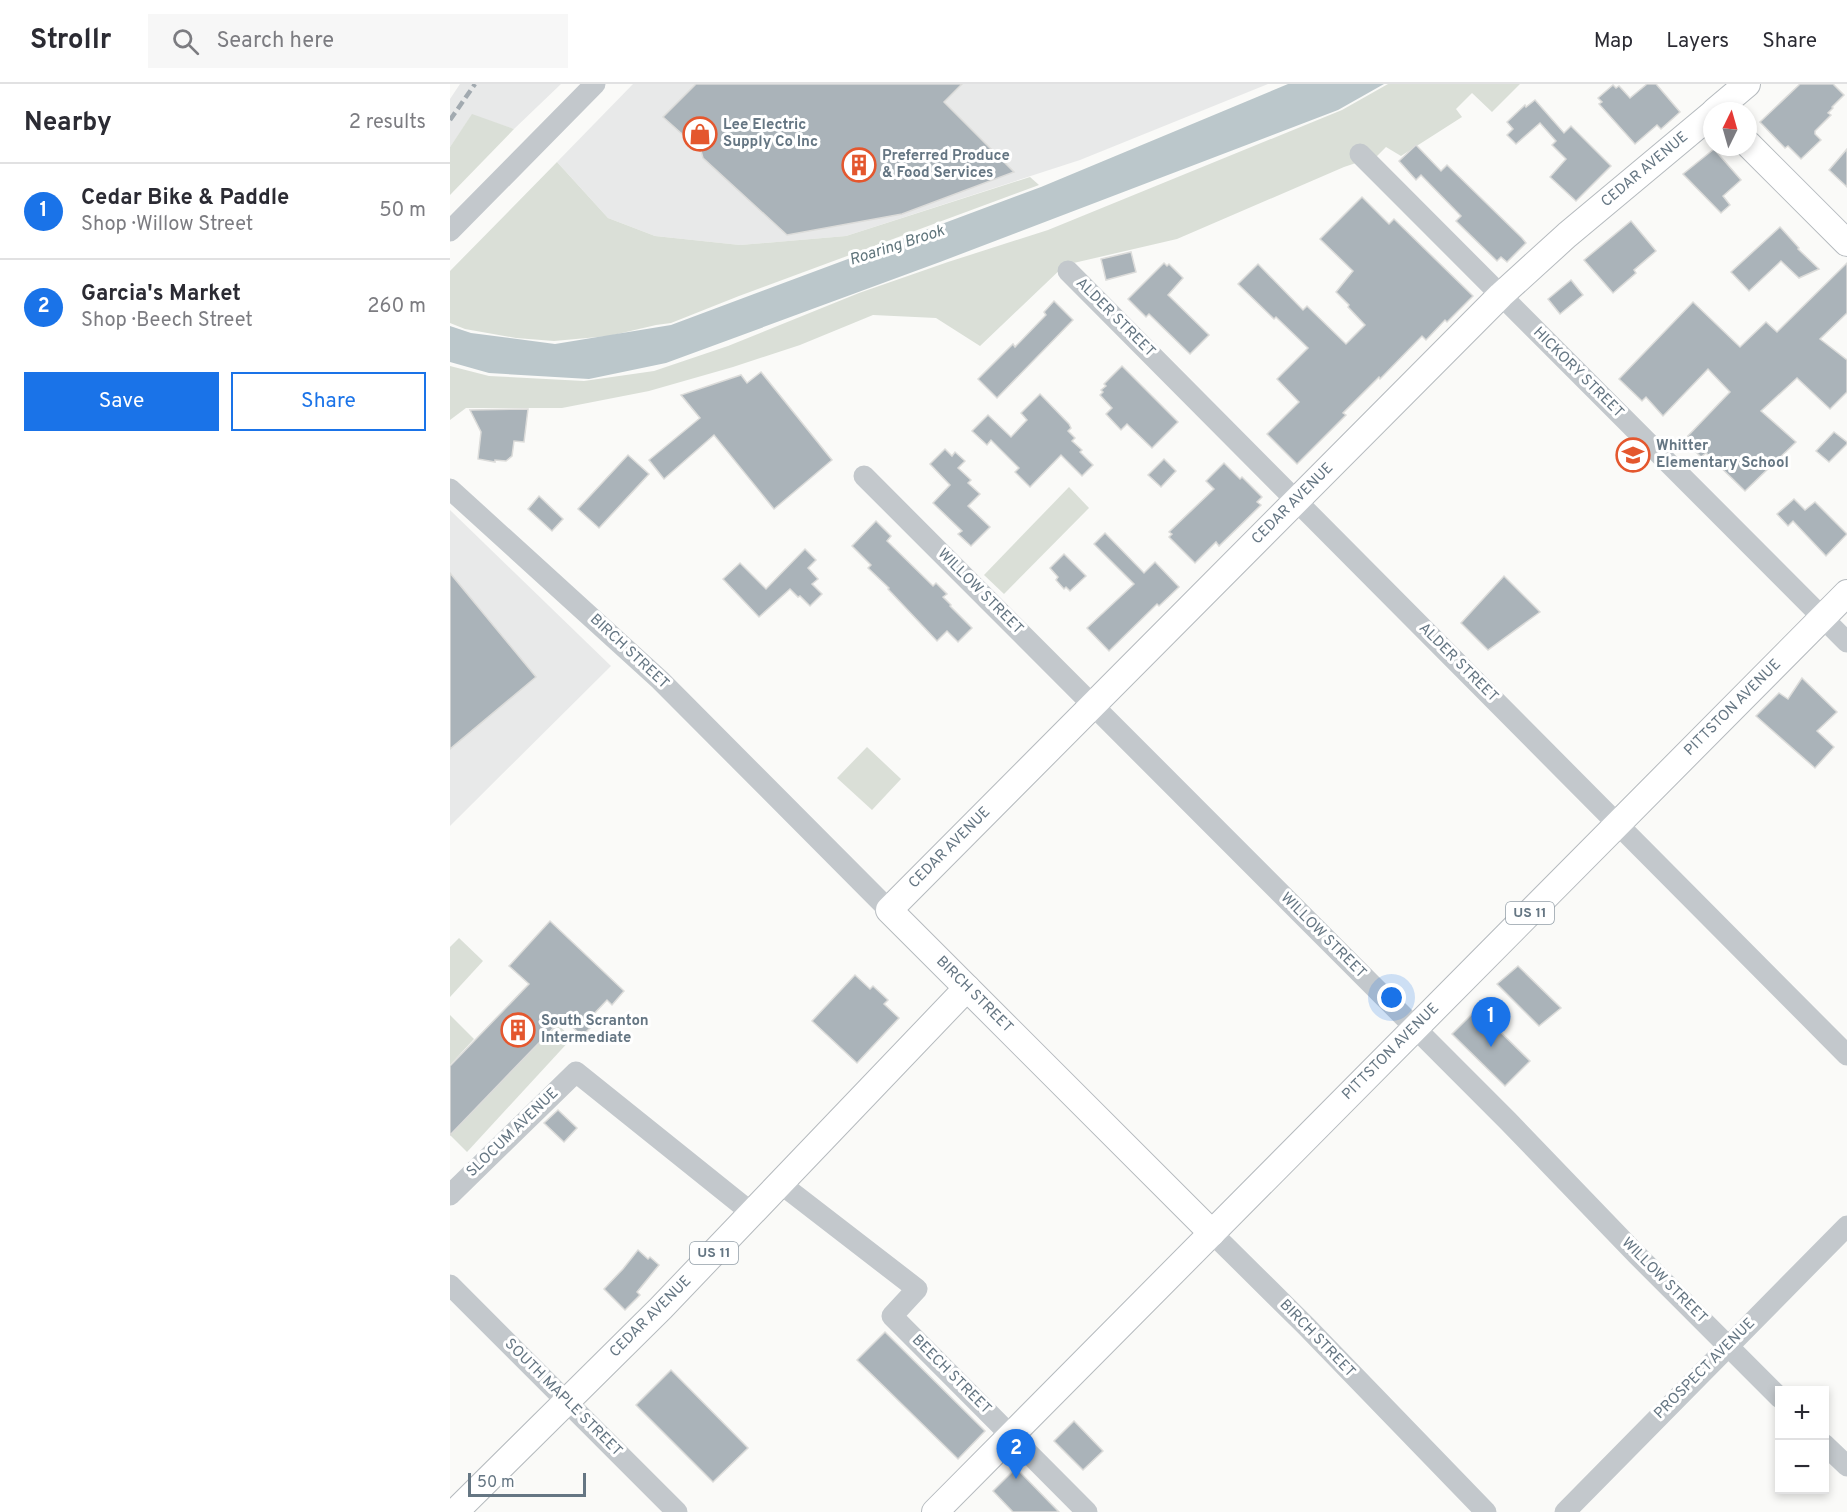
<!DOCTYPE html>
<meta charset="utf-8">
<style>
body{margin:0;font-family:Overpass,sans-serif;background:#f7f7f7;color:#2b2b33}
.controls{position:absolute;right:18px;bottom:18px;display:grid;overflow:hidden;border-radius:0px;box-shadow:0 3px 9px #0003}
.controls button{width:54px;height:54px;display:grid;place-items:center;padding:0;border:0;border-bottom:2px solid #e1e1e2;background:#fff;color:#2b2b33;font:30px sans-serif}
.compass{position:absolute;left:1253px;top:18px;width:54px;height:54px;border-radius:50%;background:#fff;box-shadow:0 3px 9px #0003;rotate:5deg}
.scale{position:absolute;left:18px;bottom:15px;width:118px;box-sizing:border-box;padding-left:6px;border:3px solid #657683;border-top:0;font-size:16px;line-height:21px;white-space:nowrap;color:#657683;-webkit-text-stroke:4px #fff;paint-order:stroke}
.you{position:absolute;left:942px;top:914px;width:21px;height:21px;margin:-15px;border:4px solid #fff;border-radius:50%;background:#1a73e8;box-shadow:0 0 0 9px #1a73e833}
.badge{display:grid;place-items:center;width:39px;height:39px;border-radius:50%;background:#1a73e8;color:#fff;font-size:20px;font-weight:700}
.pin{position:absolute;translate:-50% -50px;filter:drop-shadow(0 2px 3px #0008)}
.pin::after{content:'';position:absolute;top:32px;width:21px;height:18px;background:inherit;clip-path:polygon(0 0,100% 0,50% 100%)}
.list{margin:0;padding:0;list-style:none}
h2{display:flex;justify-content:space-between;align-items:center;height:78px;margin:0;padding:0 24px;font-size:26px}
h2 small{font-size:20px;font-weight:400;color:#7c7c81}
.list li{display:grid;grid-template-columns:39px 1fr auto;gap:18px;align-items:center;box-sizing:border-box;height:96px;padding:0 24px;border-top:2px solid #e1e1e2}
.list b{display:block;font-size:22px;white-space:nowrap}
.list p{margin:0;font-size:20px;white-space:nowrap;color:#7c7c81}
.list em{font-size:20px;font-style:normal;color:#7c7c81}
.actions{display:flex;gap:12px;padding:18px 24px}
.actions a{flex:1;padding:14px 0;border:2px solid #1a73e8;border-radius:0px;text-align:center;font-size:21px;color:#1a73e8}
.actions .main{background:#1a73e8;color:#fff}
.icon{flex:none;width:33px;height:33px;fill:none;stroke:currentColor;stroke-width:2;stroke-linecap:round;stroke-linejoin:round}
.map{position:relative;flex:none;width:1397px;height:1428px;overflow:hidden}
header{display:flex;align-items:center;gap:36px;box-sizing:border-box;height:84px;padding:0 30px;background:#fff;border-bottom:2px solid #e1e1e2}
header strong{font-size:28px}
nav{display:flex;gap:33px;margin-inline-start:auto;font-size:21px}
.search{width:420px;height:54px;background:#f7f7f7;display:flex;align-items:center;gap:15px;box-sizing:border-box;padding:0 21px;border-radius:0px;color:#7c7c81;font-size:22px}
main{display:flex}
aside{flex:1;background:#fff}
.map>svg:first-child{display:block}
.built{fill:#e8e9e9}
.green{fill:#dadfd7}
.water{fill:#bbc7cb}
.building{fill:#aab3b9;stroke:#dcdcda;stroke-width:1.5}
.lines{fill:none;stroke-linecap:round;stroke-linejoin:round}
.major-casing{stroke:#b5babe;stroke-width:28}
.minor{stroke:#c3c8cc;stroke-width:21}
.major{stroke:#fff;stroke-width:26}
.rail{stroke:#a2aab0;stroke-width:4.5;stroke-dasharray:9 4.5;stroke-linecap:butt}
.labels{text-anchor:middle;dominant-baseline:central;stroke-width:6;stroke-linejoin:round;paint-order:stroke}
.shield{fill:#fff;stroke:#939fa8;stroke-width:1.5}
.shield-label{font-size:14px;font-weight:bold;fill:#657683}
.poi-label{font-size:15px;font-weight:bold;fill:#657683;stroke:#fff;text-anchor:start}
.street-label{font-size:15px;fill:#657683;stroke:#fff}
.water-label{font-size:16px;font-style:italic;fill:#60757c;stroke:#fff}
</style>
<header>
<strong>Strollr</strong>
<div class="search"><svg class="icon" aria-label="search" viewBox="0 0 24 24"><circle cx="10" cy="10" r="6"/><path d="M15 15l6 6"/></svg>Search here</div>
<nav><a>Map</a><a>Layers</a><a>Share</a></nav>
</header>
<main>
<aside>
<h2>Nearby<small>2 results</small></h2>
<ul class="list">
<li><span class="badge">1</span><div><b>Cedar Bike &amp; Paddle</b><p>Shop · Willow Street</p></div><em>50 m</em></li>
<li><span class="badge">2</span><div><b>Garcia's Market</b><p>Shop · Beech Street</p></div><em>260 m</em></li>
</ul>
<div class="actions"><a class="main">Save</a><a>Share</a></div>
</aside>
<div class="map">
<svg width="1397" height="1428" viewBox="0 0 1397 1428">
<rect width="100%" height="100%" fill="#fafaf8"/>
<g class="built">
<path d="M10,0H111L64,45L22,31L0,63V15Z"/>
<path d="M183,0H818L630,76L396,152L290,161L205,152L158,134L107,78Z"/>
<path d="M0,426L161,582L0,742Z"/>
</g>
<g class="green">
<path d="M938,0H1070L1042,28L1022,9L1006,25L1012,33L951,72L936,63L927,72L894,83L727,155L615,181L530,262L486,234L423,231L350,261L283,283L199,307L112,324H16L0,336V282L39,292L134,297L204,287L278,262L409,209L498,178L598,146L892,26Z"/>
<path d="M22,30L64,45L0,111V63Z"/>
<path d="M107,78L158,134L205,152L290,161L396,152L580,93L589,101L289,212L221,239L206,241L159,252L104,257L66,254L15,245L0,239V187Z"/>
<path d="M619,403L639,424L554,510L534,491Z"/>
<path d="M417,663L451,695L422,726L387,694Z"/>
<path d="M9,854L33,877L0,913V863Z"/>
<path d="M0,931L24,955L0,981Z"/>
<path d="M107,940L122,954L17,1068L0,1051Z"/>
</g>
<path class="water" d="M838,0H934L888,26L490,178L216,279L139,295L39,289L0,278V242L21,249L105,260L221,241L591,103Z"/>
<g class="building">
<path d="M246,0H512L494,18L564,88L452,130L337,151L253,74L251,67L213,33Z"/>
<path d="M1197,0H1206L1230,28L1211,45L1207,41L1185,60L1149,20L1152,18L1148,14L1163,1L1166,4L1169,2L1180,14Z"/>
<path d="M1350,0H1383L1394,11L1382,23L1383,24L1378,29L1381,31L1365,47V50L1371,56L1351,75L1338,62L1335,64L1310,38Z"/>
<path d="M1085,16L1114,49L1121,42L1161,82L1126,117L1100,93L1116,75L1102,61L1106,57L1090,39L1066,60L1057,51L1063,45L1057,38L1075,21L1076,23Z"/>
<path d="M966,61L991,87L997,81L1072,154L1076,159L1057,178L1051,173L1047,177L1006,137L1011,132L971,91L966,96L949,77Z"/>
<path d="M1264,65L1291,96L1273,112L1280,121L1271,129L1233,90Z"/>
<path d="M1397,65V103L1379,86Z"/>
<path d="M912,113L939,140L944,135L1023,212L997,238L995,236L976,256L972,252L930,295L929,293L893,329L896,331L847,380L817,350L849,318L827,295L858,264L826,233L824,235L788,200L808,180L853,226L857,222L896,260L915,241L898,223L899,221L886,208L903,187L870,155Z"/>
<path d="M1181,137L1206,167L1184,186L1186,189L1163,209L1134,176Z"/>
<path d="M1330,143L1349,164L1348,165L1369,185L1349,194L1331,177L1299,207L1281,188Z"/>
<path d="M681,168L686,188L656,196L651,175Z"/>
<path d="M714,179L717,182L719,180L733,194L718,211L759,251L740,270L699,230L696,233L678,215Z"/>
<path d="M1397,179V229L1370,255L1397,276V308L1380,325L1347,294L1311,327L1346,358L1295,407L1256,369L1251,373L1234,356L1280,308L1258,285L1213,332L1196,313L1192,317L1169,295L1243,218L1290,263L1316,238L1327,248Z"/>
<path d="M1121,196L1133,211L1110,230L1098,215Z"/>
<path d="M604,217L623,236L547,314L528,295L563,260L565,263L596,231L594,228Z"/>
<path d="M672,282L728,338L702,364L677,340L671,346L656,330L662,324L650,311L653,308L651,306L656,302L654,300Z"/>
<path d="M311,288L382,376L324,425L264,351L214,395L199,376L250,334L231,311L291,291L297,299Z"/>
<path d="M590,310L619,340L621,344L618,347L625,354L622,357L632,366L630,368L643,381L632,392L611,371L580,403L565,388L569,384L541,356L537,361L522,347L538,331L561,353L577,336L571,329Z"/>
<path d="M78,325L74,358L64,357L62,372L56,377L45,376V378L28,375L31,348L20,326Z"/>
<path d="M1384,348L1397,358V360L1379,378L1366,367Z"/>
<path d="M495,365L502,372L505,368L515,377L508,384L521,396L518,399L530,410L518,422L540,443L521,462L508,450L512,447L483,419L500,401L480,380Z"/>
<path d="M178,371L199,390L149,444L128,425Z"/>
<path d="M714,375L726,387L711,403L698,391Z"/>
<path d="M774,379L790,395L792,393L812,413L807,418L811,421L769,462L766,458L745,479L719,453L722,450L719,448L764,405L756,397Z"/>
<path d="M89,412L113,435L102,447L78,425Z"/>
<path d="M1344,415L1355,426L1365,418L1397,450L1376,472L1343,437L1338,442L1327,430Z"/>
<path d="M426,437L441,452L437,457L483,502L486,499L497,510L493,513L501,521L500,522L522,544L508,558L497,547L487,557L438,505L439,504L418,484L421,481L402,462Z"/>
<path d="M655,449L694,489L705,478L729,503L709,522L707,520L659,567L637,544L684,500L644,460Z"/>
<path d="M355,465L366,476L358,484L368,495L362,500L372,510L360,522L350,512L348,513L340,505L309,533L273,495L290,479L316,505Z"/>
<path d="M614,470L636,492L620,507L616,503L614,505L606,496L608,493L600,484Z"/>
<path d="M0,489L86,593L0,665Z"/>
<path d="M1054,492L1090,528L1038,566L1011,539Z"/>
<path d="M1352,594L1387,628L1367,647L1384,663L1365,684L1306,632L1329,609L1338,615Z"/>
<path d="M100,837L174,907L162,921L157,916L140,934L145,939L132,952L113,934L0,1051V982L79,900L59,882Z"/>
<path d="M1068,882L1111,924L1089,942L1047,900Z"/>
<path d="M405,891L420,905L423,902L438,916L434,920L449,934L407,979L362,937Z"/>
<path d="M1027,925L1080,977L1055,1002L1002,950Z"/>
<path d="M108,1026L127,1044L114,1058L94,1039Z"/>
<path d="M188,1166L198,1175L200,1173L209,1181L187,1208L190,1211L175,1226L154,1205L173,1185Z"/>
<path d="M435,1248L535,1347L508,1375L407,1276Z"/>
<path d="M221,1286L298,1364L263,1398L186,1321Z"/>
<path d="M624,1337L653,1367L633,1386L604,1357Z"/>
<path d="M566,1384L609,1428H563L543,1407Z"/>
</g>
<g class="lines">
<g class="major-casing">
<g id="major">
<path d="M1265,27L1297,0"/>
<path d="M1298,60L1397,159"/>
<path d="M762,1149L439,826L1051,211L1117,151L1262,30"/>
<path d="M5,1428L211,1224L517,904"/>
<path d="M485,1428L1397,509"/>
</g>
</g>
<g class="minor">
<path d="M910,70L1397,558"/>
<path d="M0,147L145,0"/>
<path d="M618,187L1397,971"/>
<path d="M414,392L1058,1037L1187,1171L1330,1314"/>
<path d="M0,405L210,596L439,826"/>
<path d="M331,1100L467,1205L442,1232L637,1428"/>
<path d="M0,1111L126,988L303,1130"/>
<path d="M762,1149L856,1242L1036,1428"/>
<path d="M0,1201L227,1428"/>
<path d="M1374,1360L1397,1382"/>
<path d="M1115,1428L1397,1142"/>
</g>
<use href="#major" class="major"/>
<path class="rail" d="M0,36L25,0"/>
</g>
<defs>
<g id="shop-ring" transform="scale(1.725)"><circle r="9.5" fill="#fff" stroke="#e4572e" stroke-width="1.5"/><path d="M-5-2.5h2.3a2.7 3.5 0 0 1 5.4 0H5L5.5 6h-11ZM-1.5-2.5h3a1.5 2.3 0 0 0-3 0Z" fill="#e4572e"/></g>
<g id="building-ring" transform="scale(1.725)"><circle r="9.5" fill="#fff" stroke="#e4572e" stroke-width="1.5"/><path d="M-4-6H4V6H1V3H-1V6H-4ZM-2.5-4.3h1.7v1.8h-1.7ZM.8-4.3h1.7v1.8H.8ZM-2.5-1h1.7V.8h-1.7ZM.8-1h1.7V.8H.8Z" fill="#e4572e"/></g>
<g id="school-ring" transform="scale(1.725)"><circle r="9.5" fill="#fff" stroke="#e4572e" stroke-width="1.5"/><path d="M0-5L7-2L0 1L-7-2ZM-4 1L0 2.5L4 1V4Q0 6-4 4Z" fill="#e4572e"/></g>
</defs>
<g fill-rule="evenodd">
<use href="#shop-ring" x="250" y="50"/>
<use href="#building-ring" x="409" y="81"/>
<use href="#school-ring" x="1183" y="371"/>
<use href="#building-ring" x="68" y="946"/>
</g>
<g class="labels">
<g class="shield">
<rect x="1056" y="818" width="48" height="22" rx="4.5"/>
<rect x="240" y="1158" width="48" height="22" rx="4.5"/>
</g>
<g class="shield-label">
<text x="1080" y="829">US 11</text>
<text x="264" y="1169">US 11</text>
</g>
<g class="poi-label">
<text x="273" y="41">Lee Electric<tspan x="273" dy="17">Supply Co Inc</tspan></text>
<text x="432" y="72">Preferred Produce<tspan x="432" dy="17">&amp; Food Services</tspan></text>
<text x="1206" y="362">Whitter<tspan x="1206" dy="17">Elementary School</tspan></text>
<text x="91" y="937">South Scranton<tspan x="91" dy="17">Intermediate</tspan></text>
</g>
<g class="street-label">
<text transform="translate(1195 86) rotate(-40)">CEDAR AVENUE</text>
<text transform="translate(665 234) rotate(45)">ALDER STREET</text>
<text transform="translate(1128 289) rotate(45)">HICKORY STREET</text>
<text transform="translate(843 420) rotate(-45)">CEDAR AVENUE</text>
<text transform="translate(530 508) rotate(45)">WILLOW STREET</text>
<text transform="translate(179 568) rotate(43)">BIRCH STREET</text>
<text transform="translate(1008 579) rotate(45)">ALDER STREET</text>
<text transform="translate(1283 624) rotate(-45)">PITTSTON AVENUE</text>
<text transform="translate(500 764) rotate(-45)">CEDAR AVENUE</text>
<text transform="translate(873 852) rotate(45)">WILLOW STREET</text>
<text transform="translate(524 911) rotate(45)">BIRCH STREET</text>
<text transform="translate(941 968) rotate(-45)">PITTSTON AVENUE</text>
<text transform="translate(63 1049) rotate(-44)">SLOCUM AVENUE</text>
<text transform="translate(1214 1197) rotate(45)">WILLOW STREET</text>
<text transform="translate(201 1233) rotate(-45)">CEDAR AVENUE</text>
<text transform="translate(867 1255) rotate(46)">BIRCH STREET</text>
<text transform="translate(1255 1285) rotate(-45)">PROSPECT AVENUE</text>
<text transform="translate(501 1291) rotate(45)">BEECH STREET</text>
<text transform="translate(113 1314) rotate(45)">SOUTH MAPLE STREET</text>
</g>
<g class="water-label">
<text transform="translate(447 162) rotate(-18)">Roaring Brook</text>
</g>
</g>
</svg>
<div class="controls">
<button>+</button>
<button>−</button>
</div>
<svg class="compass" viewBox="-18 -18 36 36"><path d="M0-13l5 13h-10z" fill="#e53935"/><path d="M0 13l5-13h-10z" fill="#7c7c81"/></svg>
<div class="scale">50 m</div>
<div class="you"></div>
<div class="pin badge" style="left:1041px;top:963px">1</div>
<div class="pin badge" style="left:566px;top:1395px">2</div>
</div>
</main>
